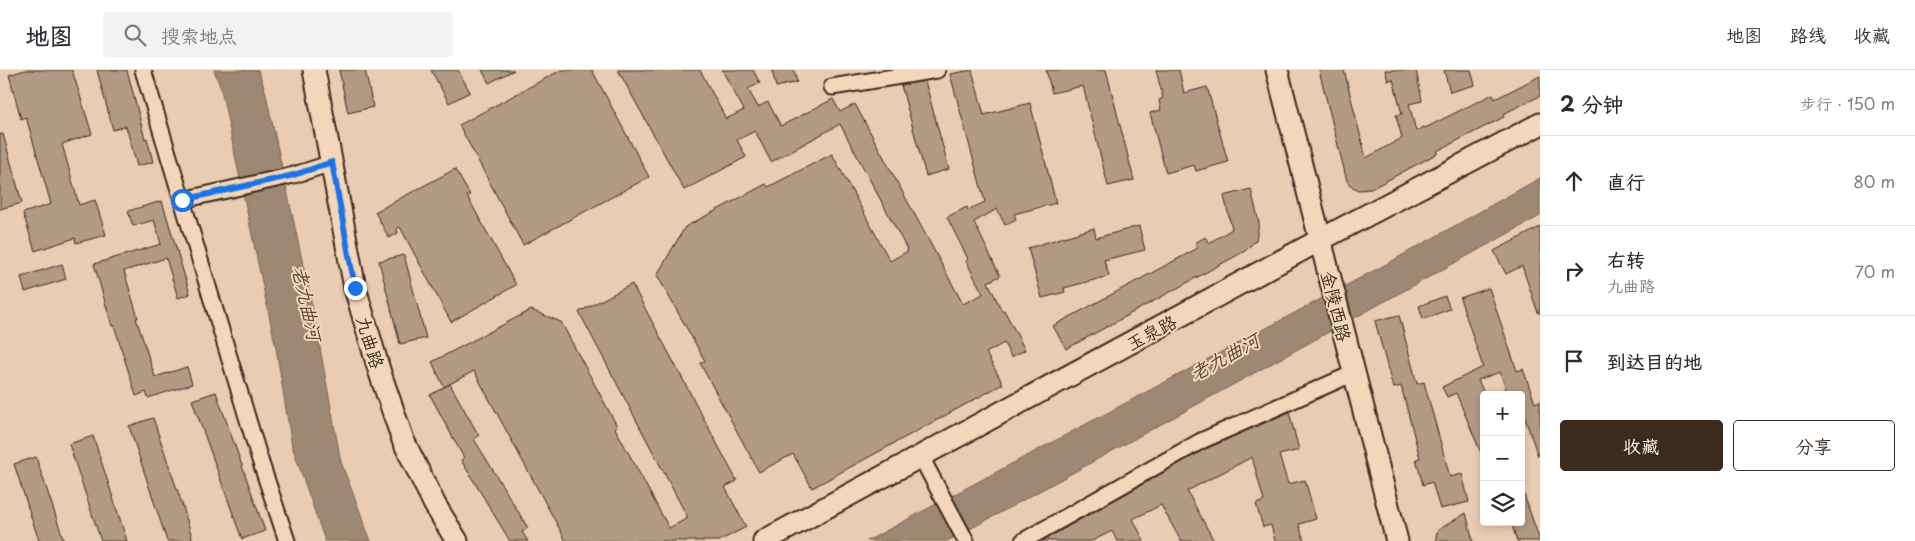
<!DOCTYPE html>
<html lang="zh">
<meta charset="utf-8">
<style>
body{margin:0;font-family:"Playpen Sans","LXGW WenKai TC",sans-serif;background:#f2f2f3;color:#2b2b33}
.controls{position:absolute;right:15px;bottom:15px;display:grid;overflow:hidden;border-radius:5px;box-shadow:0 2px 8px #0003}
.controls button{width:45px;height:45px;display:grid;place-items:center;padding:0;border:0;border-bottom:1px solid #e1e1e2;background:#fff;color:#2b2b33;font:25px sans-serif}
.stop{position:absolute;width:15px;height:15px;margin:-11px;border:4px solid #1a73e8;border-radius:50%;background:#fff}
.stop.end{background:#1a73e8;border-color:#fff;box-shadow:0 1px 5px #0008}
.list{margin:0;padding:0;list-style:none}
h2{display:flex;justify-content:space-between;align-items:center;height:65px;margin:0;padding:0 20px;font-size:21px}
h2 small{font-size:16px;font-weight:400;color:#7c7c81}
.list li{display:grid;grid-template-columns:32px 1fr auto;gap:15px;align-items:center;box-sizing:border-box;height:90px;padding:0 20px;border-top:1px solid #e1e1e2}
.list b{display:block;font-size:19px;white-space:nowrap}
.list p{margin:0;font-size:16px;white-space:nowrap;color:#7c7c81}
.list em{font-size:16px;font-style:normal;color:#7c7c81}
.actions{display:flex;gap:10px;padding:15px 20px}
.actions a{flex:1;padding:11px 0;border:1px solid #3b2a1e;border-radius:5px;text-align:center;font-size:18px;color:#3b2a1e}
.actions .main{background:#3b2a1e;color:#fff}
.icon{flex:none;width:28px;height:28px;fill:none;stroke:currentColor;stroke-width:2;stroke-linecap:round;stroke-linejoin:round}
.map{position:relative;flex:none;width:1540px;height:471px;overflow:hidden}
header{display:flex;align-items:center;gap:30px;box-sizing:border-box;height:70px;padding:0 25px;background:#fff;border-bottom:1px solid #e1e1e2}
header strong{font-size:24px}
nav{display:flex;gap:28px;margin-inline-start:auto;font-size:18px}
.search{width:350px;height:45px;background:#f2f2f3;display:flex;align-items:center;gap:12px;box-sizing:border-box;padding:0 18px;border-radius:5px;color:#7c7c81;font-size:19px}
main{display:flex}
aside{flex:1;background:#fff}
.map>svg:first-child{display:block}
.water{fill:#9e8873;stroke:#766251}
.building{fill:#b39a84;stroke:#3b2a1e}
.lines{fill:none;stroke-linecap:round;stroke-linejoin:round}
.street-casing{stroke:#3b2a1e;stroke-width:19}
.secondary-casing{stroke:#3b2a1e;stroke-width:25}
.street{stroke:#f4d7bb;stroke-width:15}
.secondary{stroke:#f4d7bb;stroke-width:21}
.route{stroke:#1a73e8;stroke-width:6}
.labels{text-anchor:middle;dominant-baseline:central;stroke-width:4;stroke-linejoin:round;paint-order:stroke}
.street-label{font-size:18px;fill:#3b2a1e;stroke:#f4d7bb}
.water-label{font-size:19px;font-style:italic;fill:#544233;stroke:#f4d7bb}
</style>
<header>
<strong>地图</strong>
<div class="search"><svg class="icon" aria-label="search" viewBox="0 0 24 24"><circle cx="10" cy="10" r="6"/><path d="M15 15l6 6"/></svg>搜索地点</div>
<nav><a>地图</a><a>路线</a><a>收藏</a></nav>
</header>
<main>
<div class="map">
<svg width="1540" height="471" viewBox="0 0 1540 471">
<rect width="100%" height="100%" fill="#e9ccb2"/>
<filter id="ink" filterUnits="userSpaceOnUse"><feTurbulence type="fractalNoise" baseFrequency=".02" numOctaves="2"/><feDisplacementMap in="SourceGraphic" scale="10" xChannelSelector="R" yChannelSelector="G"/><feConvolveMatrix kernelMatrix="1 2 1 2 8 2 1 2 1" color-interpolation-filters="sRGB"/></filter>
<g filter="url(#ink)">
<g class="water">
<path d="M214,0H258L265,20L313,240L341,392L371,471H325L292,376L276,278L221,19Z"/>
<path d="M1540,108V146L985,451L947,471H867L1392,191Z"/>
</g>
<g class="building">
<path d="M25,0H72L92,64L62,74L79,135L95,130L106,165L76,173L75,168L35,181L23,143L51,134L26,47L21,49L9,5Z"/>
<path d="M97,0H127L145,69L147,68L153,92L137,96L126,56L113,60Z"/>
<path d="M339,0H365L373,37L348,43Z"/>
<path d="M431,0H458L470,22L449,33Z"/>
<path d="M482,0H514L489,13Z"/>
<path d="M561,0H592L649,107L523,175L459,55Z"/>
<path d="M618,0H700L726,49L744,40L722,0H753L760,13L748,19L758,37L768,32L781,56L833,29L840,42L855,34L963,234L983,224L966,191L968,189L947,147L967,137L968,140L985,132L950,4L972,0L984,45L1030,33L1056,133L1014,144L1016,149L1005,155L997,139L974,152L1000,206L988,212L1002,241L1004,240L1025,280L1011,287L1004,273L986,283L1003,314L812,418L793,384L759,402L700,293L705,291L657,205L685,157L766,114L768,117L832,84L890,191L908,181L840,54L771,92L755,61L737,70L746,87L684,120Z"/>
<path d="M772,0H794L797,12L776,17Z"/>
<path d="M1046,0H1106L1134,110L1108,116L1083,16L1052,23Z"/>
<path d="M1156,0H1179L1184,23L1207,17L1228,92L1196,101L1194,95L1166,103L1150,43L1161,40L1159,30L1163,28Z"/>
<path d="M1319,0H1344L1366,88L1402,68L1396,45L1402,44L1393,9L1388,11L1385,0H1416L1422,31L1409,34L1416,61L1424,57L1425,58L1493,24L1495,29L1540,6V26L1503,44L1504,47L1437,81L1438,83L1371,119L1358,120L1351,116L1347,111Z"/>
<path d="M1444,0H1471L1475,15L1450,22Z"/>
<path d="M925,11L949,99L926,106L901,15Z"/>
<path d="M0,64H3L22,133L0,139Z"/>
<path d="M455,99L470,125L467,126L516,215L451,252L400,157L397,158L398,163L389,168L375,142Z"/>
<path d="M1251,119L1259,153L1256,170L1245,181L1066,279L1053,256L1198,178L1195,173L1205,167L1209,173L1232,159L1224,126Z"/>
<path d="M162,131L190,224L178,228L166,188L124,201L138,248H136L155,307L187,297L192,314L148,328L146,322L136,326L114,255L112,256L94,194L161,174L154,150L133,156L128,141Z"/>
<path d="M1139,156L1145,180L1104,190L1109,206L1064,218L1065,222L1042,228L1028,178L1094,158L1096,168Z"/>
<path d="M1540,157V243H1538L1522,196L1506,204L1494,181Z"/>
<path d="M404,185L426,268L400,274L379,191Z"/>
<path d="M62,194L66,209L25,222L21,207Z"/>
<path d="M632,214L737,411L725,417L746,457L719,471H566L474,301L444,317L432,292L531,240L561,252L617,356L615,358L669,458L688,448L579,242Z"/>
<path d="M1489,218L1517,301L1523,299L1535,333L1540,331V385L1538,386L1521,337V325H1508L1500,302L1478,310L1484,323V390L1456,323L1447,327L1442,317L1483,297L1460,228Z"/>
<path d="M1445,226L1450,239L1423,249L1419,236Z"/>
<path d="M1399,245L1417,314L1424,312L1450,407L1462,404L1469,432L1440,439L1432,412L1423,415L1416,389L1420,388L1401,316L1393,318L1375,251Z"/>
<path d="M450,314L479,366L474,369L528,458L522,462L528,471H510L461,390L464,388L430,325Z"/>
<path d="M216,322L265,461L242,469L192,330Z"/>
<path d="M1289,342L1299,380L1279,385L1288,414L1305,410L1316,449L1299,454L1304,471H1275L1271,455L1263,457L1256,434L1264,431L1252,387L1187,421L1214,471H1181L1161,435L1133,449L1144,471H1117L1112,461L1092,471H1042L1205,379Z"/>
<path d="M153,348L184,440L193,471H167L129,356Z"/>
<path d="M93,366L127,471H101L69,374Z"/>
<path d="M36,387L64,471H39L14,394Z"/>
<path d="M1521,422H1523L1540,471H1517L1511,452H1521Z"/>
<path d="M1466,443L1473,471H1437L1436,466L1438,460Z"/>
</g>
<g class="lines">
<g class="street-casing">
<g id="street">
<path d="M143,0L260,390L287,471"/>
<path d="M832,17L937,0"/>
<path d="M182,130L294,105L332,93"/>
<path d="M921,387L966,471"/>
<path d="M1023,471L1201,371L1354,303"/>
</g>
</g>
<g class="secondary-casing">
<g id="secondary">
<path d="M314,0L355,218L380,303L403,370L435,435L457,471"/>
<path d="M1277,0L1397,471"/>
<path d="M764,471L1320,170L1540,54"/>
</g>
</g>
<use href="#street" class="street"/>
<use href="#secondary" class="secondary"/>
</g>
</g>
<g class="lines" filter="url(#ink)">
<path class="route" d="M182,130L294,105L332,92L355,218"/>
</g>
<g class="labels">
<g class="street-label">
<text transform="translate(1337 236) rotate(76)">金陵西路</text>
<text transform="translate(1151 262) rotate(-28)">玉泉路</text>
<text transform="translate(371 272) rotate(73)">九曲路</text>
</g>
<g class="water-label">
<text transform="translate(308 233) rotate(78)">老九曲河</text>
<text transform="translate(1224 286) rotate(-29)">老九曲河</text>
</g>
</g>
</svg>
<div class="controls">
<button>+</button>
<button>−</button>
<button><svg class="icon" aria-label="layers" viewBox="0 0 24 24"><path d="M12 4l9 5-9 5-9-5zM3 14l9 5 9-5"/></svg></button>
</div>
<div class="stop" style="left:182px;top:130px"></div>
<div class="stop end" style="left:355px;top:218px"></div>
</div>
<aside>
<h2>2 分钟<small>步行 · 150 m</small></h2>
<ul class="list">
<li><svg class="icon" aria-label="ahead" viewBox="0 0 24 24"><path d="M12 20V5M6 11l6-6 6 6"/></svg><div><b>直行</b></div><em>80 m</em></li>
<li><svg class="icon" aria-label="right" viewBox="0 0 24 24"><path d="M7 20v-9h11M14 6l5 5-5 5"/></svg><div><b>右转</b><p>九曲路</p></div><em>70 m</em></li>
<li><svg class="icon" aria-label="arrive" viewBox="0 0 24 24"><path d="M6 21V4h12l-3 4 3 4H6"/></svg><div><b>到达目的地</b></div></li>
</ul>
<div class="actions"><a class="main">收藏</a><a>分享</a></div>
</aside>
</main>
